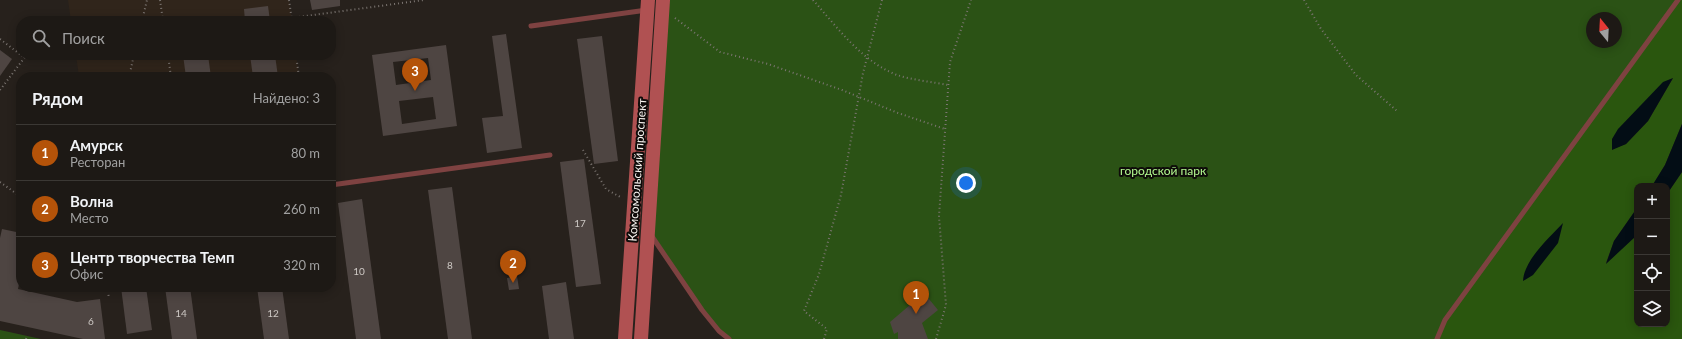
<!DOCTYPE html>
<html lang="ru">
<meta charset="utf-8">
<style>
body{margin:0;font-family:Lato,sans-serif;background:#25221e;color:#f1f3f6}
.controls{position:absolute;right:12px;bottom:12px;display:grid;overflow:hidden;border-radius:8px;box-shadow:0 2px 10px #0003}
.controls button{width:36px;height:36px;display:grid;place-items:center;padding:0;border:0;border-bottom:1px solid #3b3834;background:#1d1915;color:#f1f3f6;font:20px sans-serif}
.compass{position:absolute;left:1586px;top:12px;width:36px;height:36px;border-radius:50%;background:#1d1915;box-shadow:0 2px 10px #0003;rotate:342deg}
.you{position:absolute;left:966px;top:183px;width:14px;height:14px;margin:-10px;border:3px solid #fff;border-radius:50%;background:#1a73e8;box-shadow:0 0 0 6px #1a73e833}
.badge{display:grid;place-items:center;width:26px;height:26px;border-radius:50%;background:#b45309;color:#fff;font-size:13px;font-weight:700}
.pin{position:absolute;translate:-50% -33px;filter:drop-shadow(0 1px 2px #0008)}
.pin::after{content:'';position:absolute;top:21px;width:14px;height:12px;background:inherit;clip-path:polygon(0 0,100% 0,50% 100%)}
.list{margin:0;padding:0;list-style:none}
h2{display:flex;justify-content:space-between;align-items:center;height:52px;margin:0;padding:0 16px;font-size:17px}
h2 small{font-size:13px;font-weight:400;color:#a0a0a0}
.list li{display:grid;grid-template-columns:26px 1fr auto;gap:12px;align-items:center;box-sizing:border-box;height:56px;padding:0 16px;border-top:1px solid #3b3834}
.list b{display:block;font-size:15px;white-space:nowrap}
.list p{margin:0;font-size:13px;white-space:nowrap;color:#a0a0a0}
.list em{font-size:13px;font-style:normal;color:#a0a0a0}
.icon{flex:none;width:22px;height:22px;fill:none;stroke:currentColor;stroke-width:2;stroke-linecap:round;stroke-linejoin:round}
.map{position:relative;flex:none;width:1682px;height:339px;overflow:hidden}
.search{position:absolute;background:#1d1915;box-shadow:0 2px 10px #0003;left:16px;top:16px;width:320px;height:44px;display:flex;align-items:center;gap:10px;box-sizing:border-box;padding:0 14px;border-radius:16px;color:#a0a0a0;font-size:15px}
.panel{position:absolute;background:#1d1915;box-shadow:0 2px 10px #0003;left:16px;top:72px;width:320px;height:220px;border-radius:16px}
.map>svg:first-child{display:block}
.built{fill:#30251b}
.green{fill:#2a560e;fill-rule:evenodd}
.forest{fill:#2b5215;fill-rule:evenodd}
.water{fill:#030d15}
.building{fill:#4e4542;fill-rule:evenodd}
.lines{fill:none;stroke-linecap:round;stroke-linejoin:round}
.path{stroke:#7c7672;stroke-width:2;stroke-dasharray:1 3;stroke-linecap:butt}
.lane{stroke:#7e4241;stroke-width:5}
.secondary{stroke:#b05152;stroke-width:14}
.labels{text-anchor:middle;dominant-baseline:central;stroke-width:4;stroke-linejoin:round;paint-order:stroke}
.number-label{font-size:10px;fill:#cdc8c4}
.street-label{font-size:12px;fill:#f7f3ef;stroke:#0e0b09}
.park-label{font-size:12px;fill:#b3fa90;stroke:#0e0b09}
</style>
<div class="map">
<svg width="1682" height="339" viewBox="0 0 1682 339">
<rect width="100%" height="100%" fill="#27211c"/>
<g class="built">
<path d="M68,0H289L292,21H71Z"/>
<path d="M76,55H296L299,77H79Z"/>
</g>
<path class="green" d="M1678,0H1682V124L1665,165L1652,186H1637V208L1614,241L1606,263L1637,235V324H1667V194L1682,172V339H1437L1445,320ZM1673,78L1648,121L1626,144L1612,149Z"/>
<g class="forest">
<path d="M663,0H1678L1445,320L1437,339H729L719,331L648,231ZM1592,18H1616V42H1592Z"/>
<path d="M0,330L41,339H0Z"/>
</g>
<g class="water">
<path d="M1673,78L1648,121L1626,144L1612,150V139L1618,129L1663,82Z"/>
<path d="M1682,124V172L1667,194V186H1652L1665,165Z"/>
<path d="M1637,208V235L1606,264L1614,241Z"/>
<path d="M1563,223L1558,243L1533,275L1523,281C1524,260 1549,238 1563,223Z"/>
</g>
<g class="building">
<path d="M310,0H340V6L312,10Z"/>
<path d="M268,6L270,21H245L244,9Z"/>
<path d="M506,34L522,148L487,153L482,118L503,116L492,36Z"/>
<path d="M602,36L618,161L594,164L577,39Z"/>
<path d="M446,45L457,126L383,136L372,55ZM428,58L431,80L396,85L393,62ZM433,97L436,119L402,124L399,101Z"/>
<path d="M0,50L12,59L0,76Z"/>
<path d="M183,55H208L211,77H186Z"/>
<path d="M250,55H275L278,77H253Z"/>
<path d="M584,159L601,284L576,287L560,162Z"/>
<path d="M452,187L472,339H448L428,190Z"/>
<path d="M362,199L381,339H356L338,203Z"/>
<path d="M2,229L21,233V274L18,289L77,302L100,299L105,339H83L0,321V238Z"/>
<path d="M517,276L519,289L509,290L507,278Z"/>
<path d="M566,282L574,339H549L542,286Z"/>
<path d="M121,287H146L152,330L127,334Z"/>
<path d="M165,287H190L197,339H172Z"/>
<path d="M257,287H282L289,339H264Z"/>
<path d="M924,293L938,310L922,323L928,339H898V332L894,334L890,322Z"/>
</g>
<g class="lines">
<g class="path">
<path d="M160,0L163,21"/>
<path d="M289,0L292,21"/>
<path d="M813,0C838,28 861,61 897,75C912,80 933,82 948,85"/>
<path d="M1304,0L1321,29L1356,75L1397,111"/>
<path d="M291,18L424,0"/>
<path d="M675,18L720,52L768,64L842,90L898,113L945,129"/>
<path d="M142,21L147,0"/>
<path d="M0,39L21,55"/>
<path d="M168,55L171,77"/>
<path d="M296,55L299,77"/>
<path d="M129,77L134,55"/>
<path d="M0,90L25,57L21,55"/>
<path d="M583,150L606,189L622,198"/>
<path d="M0,182L21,197"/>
<path d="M107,287L109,298"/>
<path d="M26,339L27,336"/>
<path d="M824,339L827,329L804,311L819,274L841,195L863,73L882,0"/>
<path d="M936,339L946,305L939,216L950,62L971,0"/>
</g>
<g class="lane">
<path d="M531,26L647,10"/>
<path d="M331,185L550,155"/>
<path d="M651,235L702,310L719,331L729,339"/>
<path d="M1437,339L1445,320L1678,0"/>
</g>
<g class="secondary">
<path d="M625,339L648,0"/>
<path d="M641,339L663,0"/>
</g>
</g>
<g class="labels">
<g class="number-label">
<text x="580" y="223">17</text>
<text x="450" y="265">8</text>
<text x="359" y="271">10</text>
<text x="181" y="313">14</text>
<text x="273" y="313">12</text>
<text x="91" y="321">6</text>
</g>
<g class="street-label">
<text transform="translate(637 170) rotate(-86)">Комсомольский проспект</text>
</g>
<g class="park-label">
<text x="1163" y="170">городской парк</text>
</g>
</g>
</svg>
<div class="controls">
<button>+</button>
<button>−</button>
<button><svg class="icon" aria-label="locate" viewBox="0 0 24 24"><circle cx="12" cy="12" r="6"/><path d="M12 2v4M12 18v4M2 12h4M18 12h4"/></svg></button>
<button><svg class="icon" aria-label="layers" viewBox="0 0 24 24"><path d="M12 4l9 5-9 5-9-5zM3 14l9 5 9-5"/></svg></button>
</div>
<svg class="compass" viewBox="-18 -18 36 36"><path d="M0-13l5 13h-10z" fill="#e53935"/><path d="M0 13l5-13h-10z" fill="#a0a0a0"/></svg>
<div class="you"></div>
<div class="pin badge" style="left:916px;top:314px">1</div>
<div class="pin badge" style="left:513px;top:283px">2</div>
<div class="pin badge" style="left:415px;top:91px">3</div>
<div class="search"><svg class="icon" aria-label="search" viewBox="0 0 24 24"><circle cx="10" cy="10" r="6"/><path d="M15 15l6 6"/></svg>Поиск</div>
<section class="panel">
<h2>Рядом<small>Найдено: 3</small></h2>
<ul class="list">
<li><span class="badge">1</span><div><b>Амурск</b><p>Ресторан</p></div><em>80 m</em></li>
<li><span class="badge">2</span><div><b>Волна</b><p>Место</p></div><em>260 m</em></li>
<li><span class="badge">3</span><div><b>Центр творчества Темп</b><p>Офис</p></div><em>320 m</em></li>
</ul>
</section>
</div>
